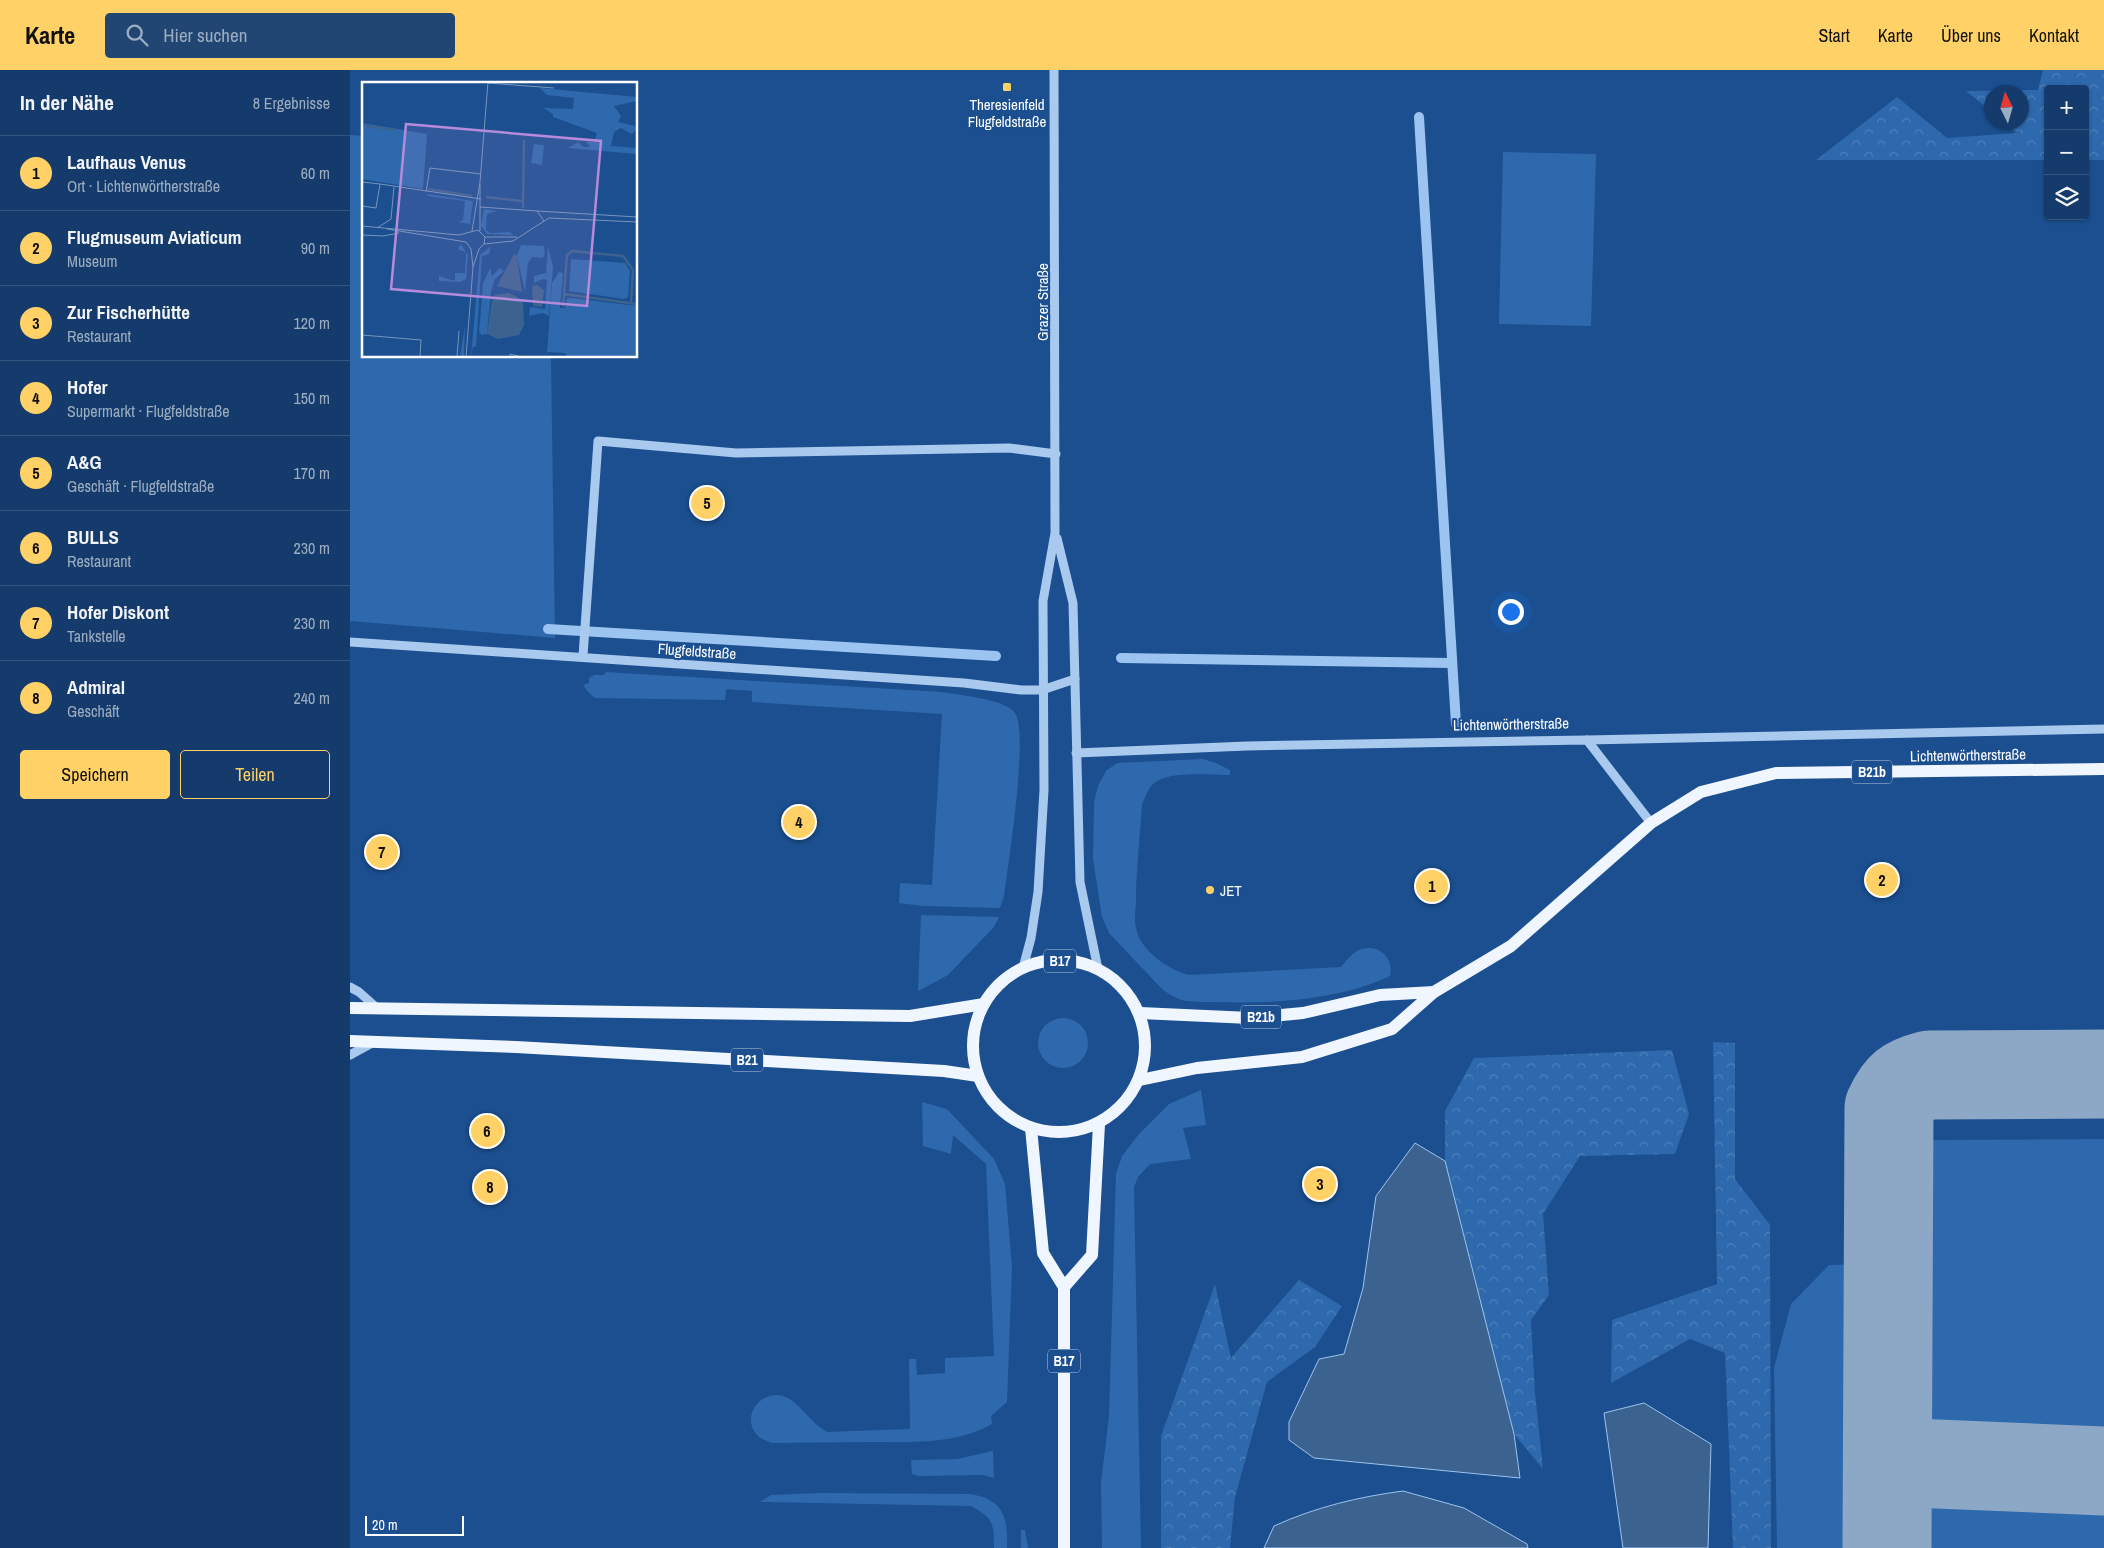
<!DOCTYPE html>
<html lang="de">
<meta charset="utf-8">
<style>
body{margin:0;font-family:"Archivo Narrow",sans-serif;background:#214673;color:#f1f3f6}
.controls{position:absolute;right:15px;top:15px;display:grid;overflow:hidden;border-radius:5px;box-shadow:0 1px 4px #0004}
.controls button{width:45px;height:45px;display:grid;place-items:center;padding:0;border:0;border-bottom:1px solid #33557e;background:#143b6b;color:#f1f3f6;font:25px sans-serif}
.compass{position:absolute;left:1634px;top:15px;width:45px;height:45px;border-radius:50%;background:#143b6b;box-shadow:0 1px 4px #0004;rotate:355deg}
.scale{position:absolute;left:15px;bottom:12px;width:99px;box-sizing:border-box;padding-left:5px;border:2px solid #fff;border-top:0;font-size:14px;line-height:18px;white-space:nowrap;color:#fff;-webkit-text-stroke:4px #1b4f8f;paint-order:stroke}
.you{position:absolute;left:1160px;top:541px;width:18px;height:18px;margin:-12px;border:4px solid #fff;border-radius:50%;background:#1a73e8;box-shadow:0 0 0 8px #1a73e833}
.badge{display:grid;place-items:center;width:32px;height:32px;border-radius:50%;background:#ffd166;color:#111;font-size:16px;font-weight:700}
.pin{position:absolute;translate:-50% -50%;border:2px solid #fff;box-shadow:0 1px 5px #0006}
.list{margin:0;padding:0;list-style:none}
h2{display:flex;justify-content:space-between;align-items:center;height:65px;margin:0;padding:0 20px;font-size:21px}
h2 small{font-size:16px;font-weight:400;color:#9dadc1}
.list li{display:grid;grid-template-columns:32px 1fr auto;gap:15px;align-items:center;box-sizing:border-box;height:75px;padding:0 20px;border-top:1px solid #33557e}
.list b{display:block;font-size:19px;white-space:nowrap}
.list p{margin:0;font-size:16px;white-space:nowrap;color:#9dadc1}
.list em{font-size:16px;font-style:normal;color:#9dadc1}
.actions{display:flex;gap:10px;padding:15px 20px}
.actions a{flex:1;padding:11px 0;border:1px solid #ffd166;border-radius:5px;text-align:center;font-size:18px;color:#ffd166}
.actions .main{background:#ffd166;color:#111}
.icon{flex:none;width:28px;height:28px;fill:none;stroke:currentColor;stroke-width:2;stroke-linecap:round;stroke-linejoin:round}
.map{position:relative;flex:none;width:1754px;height:1478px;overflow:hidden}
header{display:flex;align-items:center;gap:30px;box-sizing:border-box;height:70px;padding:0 25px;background:#ffd166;color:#111}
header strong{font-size:24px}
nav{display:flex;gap:28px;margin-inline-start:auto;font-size:18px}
.search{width:350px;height:45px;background:#214673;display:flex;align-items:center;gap:12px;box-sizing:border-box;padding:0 18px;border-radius:5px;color:#9dadc1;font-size:19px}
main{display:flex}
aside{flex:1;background:#143b6b}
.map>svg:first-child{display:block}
.grass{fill:#2e69ad}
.forest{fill:url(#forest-crowns)}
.water{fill:#3c6290;stroke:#9cc4f0}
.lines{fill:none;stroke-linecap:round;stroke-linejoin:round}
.stream{stroke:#9cc4f0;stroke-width:10}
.taxiway{stroke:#8da7c7;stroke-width:89}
.minor{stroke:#a9c9ee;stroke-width:9}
.major{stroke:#f0f6ff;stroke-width:12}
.poi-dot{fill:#ffd166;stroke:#1b4f8f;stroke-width:2}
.labels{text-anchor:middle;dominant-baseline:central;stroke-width:4.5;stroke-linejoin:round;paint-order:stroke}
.shield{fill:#1b4f8f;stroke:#bbcadd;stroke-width:1}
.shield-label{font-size:14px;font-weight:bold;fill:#fff}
.poi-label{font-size:15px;fill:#fff;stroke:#1b4f8f}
.street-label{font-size:15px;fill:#fff;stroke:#1b4f8f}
.inset-river{fill:none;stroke:#3c6290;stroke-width:2.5}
.inset-road{fill:none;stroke:#7695bc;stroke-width:1}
.view{fill:#b68bdc;fill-opacity:0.15;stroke:#b68bdc;stroke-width:2.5}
.inset-edge{fill:none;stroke:#fff;stroke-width:2.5}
</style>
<header>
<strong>Karte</strong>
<div class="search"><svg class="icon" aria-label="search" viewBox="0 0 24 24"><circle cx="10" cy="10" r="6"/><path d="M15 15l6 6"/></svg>Hier suchen</div>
<nav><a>Start</a><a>Karte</a><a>Über uns</a><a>Kontakt</a></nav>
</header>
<main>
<aside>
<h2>In der Nähe<small>8 Ergebnisse</small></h2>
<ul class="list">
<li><span class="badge">1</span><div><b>Laufhaus Venus</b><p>Ort · Lichtenwörtherstraße</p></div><em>60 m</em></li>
<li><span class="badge">2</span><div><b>Flugmuseum Aviaticum</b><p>Museum</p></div><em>90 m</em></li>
<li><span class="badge">3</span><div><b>Zur Fischerhütte</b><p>Restaurant</p></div><em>120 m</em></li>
<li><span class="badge">4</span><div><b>Hofer</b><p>Supermarkt · Flugfeldstraße</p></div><em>150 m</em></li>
<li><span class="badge">5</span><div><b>A&amp;G</b><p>Geschäft · Flugfeldstraße</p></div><em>170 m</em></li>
<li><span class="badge">6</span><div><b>BULLS</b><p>Restaurant</p></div><em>230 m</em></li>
<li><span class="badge">7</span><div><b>Hofer Diskont</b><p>Tankstelle</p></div><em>230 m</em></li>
<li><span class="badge">8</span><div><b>Admiral</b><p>Geschäft</p></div><em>240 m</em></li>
</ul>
<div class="actions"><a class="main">Speichern</a><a>Teilen</a></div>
</aside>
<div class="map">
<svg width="1754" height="1478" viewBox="0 0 1754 1478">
<defs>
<pattern id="forest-crowns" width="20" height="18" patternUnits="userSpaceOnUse" patternTransform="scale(1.25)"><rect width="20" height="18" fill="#2e69ad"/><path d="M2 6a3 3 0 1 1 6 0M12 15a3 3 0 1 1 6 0" fill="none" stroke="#4d80b9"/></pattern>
</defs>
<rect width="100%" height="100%" fill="#1b4f8f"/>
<g class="grass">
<path d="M0,65L14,66V286H201L205,568L0,551Z"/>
<path d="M1153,82L1246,84L1241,256L1149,254Z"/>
<path d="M256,602L592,622C608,625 656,629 665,643C679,664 658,795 654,826L650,838L573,836L549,833L550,813L582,815L592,644L402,632V621L376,619L375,630L245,628L238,622L233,615L239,613V608L244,605H254Z"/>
<path d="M853,689L866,693L880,700V705C860,705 817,700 803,714C797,720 795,728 792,735C790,767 786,800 786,832C785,842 784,853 787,862C793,882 819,900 839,905L991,897C997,890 1003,881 1012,879C1030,874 1044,889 1040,906C990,930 922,934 867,932C857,932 846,932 836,931C827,929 820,925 812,919L759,863L752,847L743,789L744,732L748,716L756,701L767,693Z"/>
<path d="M571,845L649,847L644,857L598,905L568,921Z"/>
<circle cx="713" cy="973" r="25"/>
<path d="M851,1020L856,1055L833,1058L841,1089L800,1094L788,1107L784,1117L791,1478H752L751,1413L759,1346L766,1104L772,1086L789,1064L819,1034Z"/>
<path d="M572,1032L597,1039L644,1089L655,1114L662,1197L657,1332L641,1346L642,1354C605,1375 559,1372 518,1372C486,1372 454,1373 421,1373C417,1371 411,1369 408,1366C388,1346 414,1315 438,1328C451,1335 461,1353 477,1362L560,1359L559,1289H566L567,1305L595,1303V1288L644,1286L636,1094L603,1065L601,1084L573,1076Z"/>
<path d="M1754,1069V1375L1604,1368C1580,1358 1570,1350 1562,1324L1563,1202L1567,1193L1578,1192L1577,1070Z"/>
<path d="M1513,1194L1516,1202L1513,1478H1427L1424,1298L1441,1234L1479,1195Z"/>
<path d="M643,1381L644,1408L632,1405L569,1406L562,1404L561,1390L607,1389Z"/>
<path d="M1608,1416L1754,1423V1478H1561C1561,1472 1559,1464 1560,1458C1565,1433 1585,1420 1608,1416Z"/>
<path d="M470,1423L621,1424C653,1430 658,1446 657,1478H644C644,1453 643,1448 621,1436L410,1432L421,1425Z"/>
<path d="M671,1460H675L678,1478H671Z"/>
</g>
<g class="forest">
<path d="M1693,0H1754V90H1735V19H1698V90H1466L1547,27L1597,68L1667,63L1655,53L1672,52V22H1642L1641,41L1616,21L1688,20Z"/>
<path d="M1363,972L1385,973V1109L1420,1155L1421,1478H1383L1375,1283L1340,1269L1261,1313L1262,1250L1367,1214Z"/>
<path d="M1322,980L1339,1044L1325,1084L1230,1086L1193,1144L1199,1225L1181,1250L1185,1323L1193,1399L1164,1364L1095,1091V1041L1124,988Z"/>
<path d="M949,1210L992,1236L965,1277L917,1312L885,1427L880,1478H811V1366L865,1214L881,1288Z"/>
</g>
<g class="water">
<path d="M1065,1073L1095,1091L1164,1364L1170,1408L964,1388L939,1370V1352L969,1289L994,1284L1013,1218L1026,1126Z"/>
<path d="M1294,1333L1361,1374L1358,1478H1273L1254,1343Z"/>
<path d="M1053,1421L1114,1438L1177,1474L1178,1478H914L924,1456C966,1437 1008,1427 1053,1421Z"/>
</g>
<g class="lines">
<g class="stream">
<path d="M1069,47L1106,654"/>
<path d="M198,559L646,586"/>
<path d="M771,588L1102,593"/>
</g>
<g class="taxiway">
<path d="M1539,1392L1754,1401"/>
<path d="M1537,1478L1539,1038C1549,1016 1556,1011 1579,1005L1754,1004"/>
</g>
<g class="minor">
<path d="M707,468L723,533L730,812L748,899"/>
<path d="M0,572L614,613L671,620H692L725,609"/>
<path d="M233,586L248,371L386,383L659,378L706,384"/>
<path d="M1237,670L1754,659"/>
<path d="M726,683L897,676L1237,670L1301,753"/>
<path d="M673,898L681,868L688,822L694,720L693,531L705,463L704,0"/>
<path d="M0,917L9,922L27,938"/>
<path d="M0,985L22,973"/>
</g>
<g class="major">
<circle cx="709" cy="976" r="86"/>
<path d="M0,938L560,946L634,934"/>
<path d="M790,943L900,948L953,943L1030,925L1084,922"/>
<path d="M0,971L166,977L594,1001L628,1006"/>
<path d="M790,1010L847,998L952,987L1042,959L1084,922L1161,876L1301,753L1351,722L1426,703L1754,699"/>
<path d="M681,1058L693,1183L714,1217V1478"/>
<path d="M714,1217L742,1185L749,1054"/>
</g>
</g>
<g class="poi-dot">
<rect x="652" y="12" width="10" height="10" rx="2.5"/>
<circle cx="860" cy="820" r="5"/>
</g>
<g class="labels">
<g class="shield">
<rect x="1502" y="690.5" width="40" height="23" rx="4"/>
<rect x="694" y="879.5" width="32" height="23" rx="4"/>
<rect x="891" y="935.5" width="40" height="23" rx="4"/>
<rect x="381" y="978.5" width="32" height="23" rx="4"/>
<rect x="698" y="1279.5" width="32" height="23" rx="4"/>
</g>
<g class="shield-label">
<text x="1522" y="702">B21b</text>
<text x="710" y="891">B17</text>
<text x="911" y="947">B21b</text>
<text x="397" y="990">B21</text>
<text x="714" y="1291">B17</text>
</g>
<g class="poi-label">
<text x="657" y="34">Theresienfeld<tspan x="657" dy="17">Flugfeldstraße</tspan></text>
<text x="870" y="820" text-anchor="start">JET</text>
</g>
<g class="street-label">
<text transform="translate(692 232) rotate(-90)">Grazer Straße</text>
<text transform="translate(347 581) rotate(4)">Flugfeldstraße</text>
<text transform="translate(1161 654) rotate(-1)">Lichtenwörtherstraße</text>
<text transform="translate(1618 685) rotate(-1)">Lichtenwörtherstraße</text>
</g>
</g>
<g transform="translate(12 12)">
<rect width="275" height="275" fill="#1b4f8f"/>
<path d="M0,41L65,52L61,107L0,97ZM172,62L182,63L180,83L169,81ZM66,112L111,119L108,142L97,140L101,138L103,119L65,114ZM122,127L135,129L125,132L124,148L128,151L148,150L151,153L125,152L119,144ZM97,163L100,164L106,173L104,197L98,200L77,199V194L93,199V191H103L104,170L97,168ZM129,164L127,172L120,174L114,265H111L109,275L118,173ZM209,177L263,181L268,189L266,215L262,217L207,209ZM197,190L201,191L198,226H203L205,217L209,216L275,224V275H204V271L185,270L190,201ZM104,211L102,275H98L103,243Z" fill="#2e69ad"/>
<path d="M178,6L275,15V19L252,24L259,34L256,40L273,44L274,48L270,52L259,46L252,50L249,64L275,66V72L206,66L216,60L221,65H228L224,60H232L235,51L191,35V32L181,26L211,27L212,16L185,13ZM159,163L182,164L183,171L181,176L170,175L166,181L163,210L155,174ZM186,164L191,185L187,234L181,231L167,234L168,225L183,227L185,198L181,197L172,201V194L184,191ZM128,186L130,194L138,186L142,189L133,197L129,210L125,252L120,253L117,250L121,202Z" fill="#2e69ad"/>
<path d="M152,172L155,174L160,210L135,204ZM175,203L182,208L180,225L171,224L170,204ZM147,211L161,218L162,243L157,253L136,257L125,252L130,217L133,213Z" fill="#3c6290"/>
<path class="inset-river" d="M0,43L34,48M66,107L110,114M124,115L160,119M161,126L162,58M202,212L274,222M201,225L205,173L210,169L261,174L271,188L269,221"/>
<path class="inset-road" d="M126,1L192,6M0,100L18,102L14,126L0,124M18,102L119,117M118,102V149M64,110L68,86L119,92M118,125L175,129L182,139M175,129L275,135M0,144L97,153L116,148L123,155L122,162M15,146L29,137L32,105M25,147L104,160L109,167L111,185L104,275M110,149L118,100L126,0M0,153L21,154L37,151M123,155H155M111,185L117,167L122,162L151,159L187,136L275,140M0,253L59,258L58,275M95,275L97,249M148,275V272L160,275"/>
<path class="view" d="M44,42L239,59L225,224L29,207Z"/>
<rect width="275" height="275" class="inset-edge"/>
</g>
</svg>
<div class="controls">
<button>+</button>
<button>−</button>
<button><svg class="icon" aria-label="layers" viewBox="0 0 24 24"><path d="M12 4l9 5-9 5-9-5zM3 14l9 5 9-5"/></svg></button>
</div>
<svg class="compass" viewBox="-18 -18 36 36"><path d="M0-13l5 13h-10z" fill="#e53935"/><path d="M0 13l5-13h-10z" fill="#9dadc1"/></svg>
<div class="scale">20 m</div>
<div class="you"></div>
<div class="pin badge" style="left:1082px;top:816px">1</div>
<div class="pin badge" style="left:1532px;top:810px">2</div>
<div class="pin badge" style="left:970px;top:1114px">3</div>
<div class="pin badge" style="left:449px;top:752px">4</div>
<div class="pin badge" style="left:357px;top:433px">5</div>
<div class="pin badge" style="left:137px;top:1061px">6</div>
<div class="pin badge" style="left:32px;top:782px">7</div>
<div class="pin badge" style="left:140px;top:1117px">8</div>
</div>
</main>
